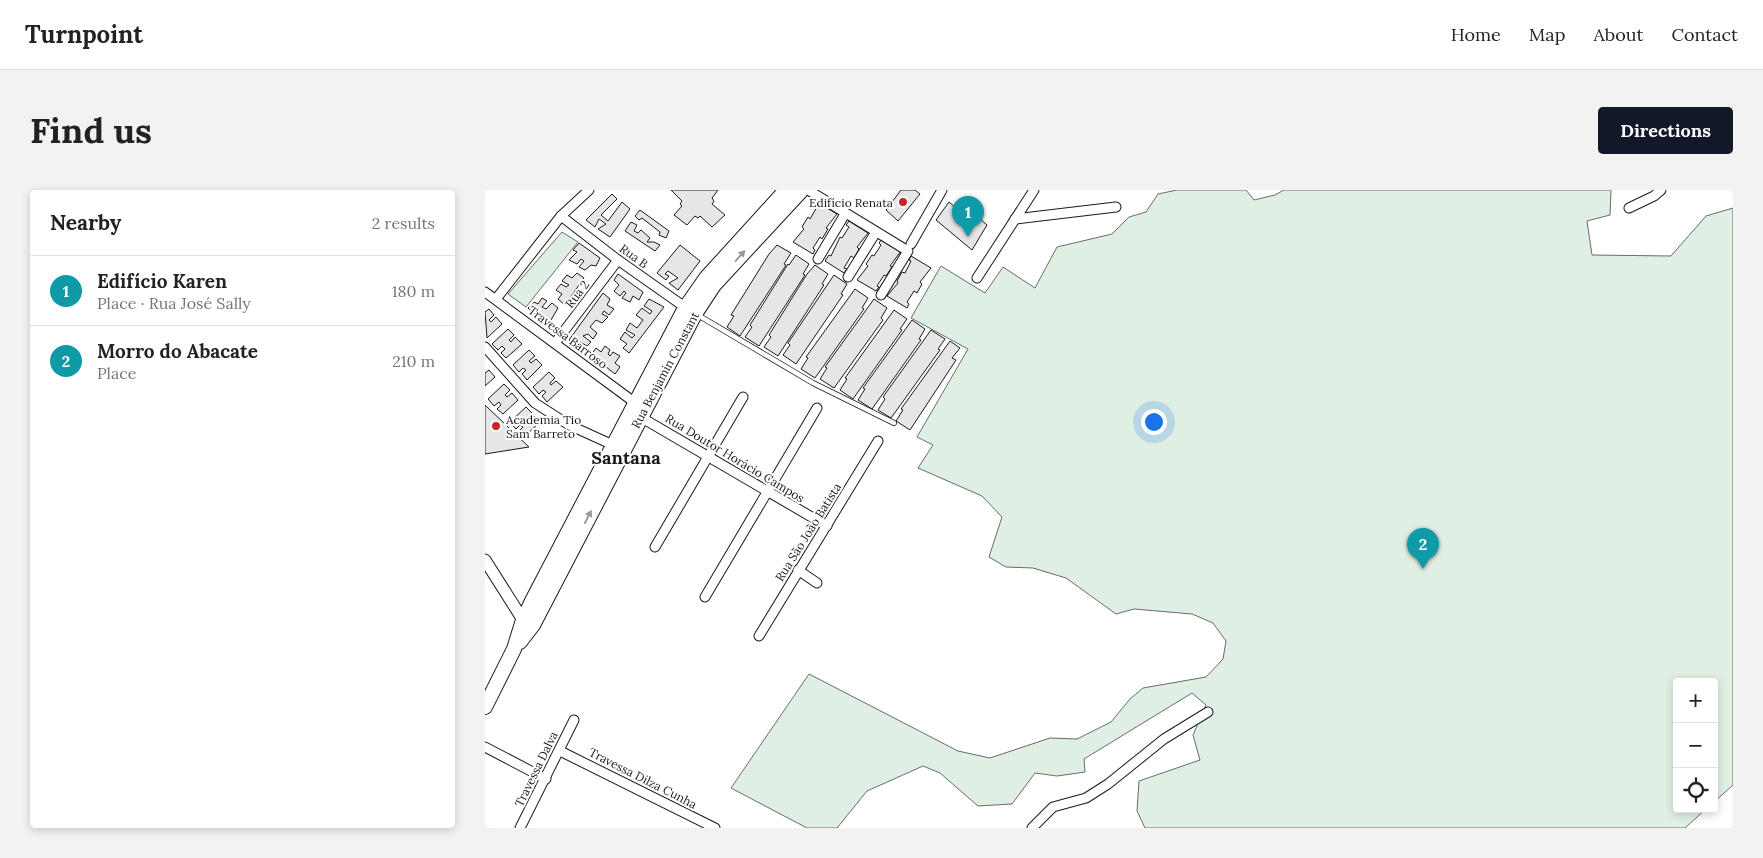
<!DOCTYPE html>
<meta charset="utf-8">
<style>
body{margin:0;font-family:Lora,serif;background:#f2f2f2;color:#222}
.controls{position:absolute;right:15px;bottom:15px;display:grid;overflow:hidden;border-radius:5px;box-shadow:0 2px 8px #0003}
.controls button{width:45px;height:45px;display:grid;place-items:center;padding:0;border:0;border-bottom:1px solid #e0e0e0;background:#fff;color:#222;font:25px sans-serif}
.you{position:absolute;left:668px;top:231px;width:18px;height:18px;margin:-12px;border:4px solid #fff;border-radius:50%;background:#1a73e8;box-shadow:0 0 0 8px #1a73e833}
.badge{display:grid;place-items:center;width:32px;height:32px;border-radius:50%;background:#111827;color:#fff;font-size:16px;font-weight:700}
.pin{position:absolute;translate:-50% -41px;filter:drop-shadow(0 1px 2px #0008)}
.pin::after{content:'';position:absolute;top:26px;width:18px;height:15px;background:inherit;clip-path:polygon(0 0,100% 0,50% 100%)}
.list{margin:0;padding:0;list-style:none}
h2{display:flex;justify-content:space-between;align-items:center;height:65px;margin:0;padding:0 20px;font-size:21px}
h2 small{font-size:16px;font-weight:400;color:#767676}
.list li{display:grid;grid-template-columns:32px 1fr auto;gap:15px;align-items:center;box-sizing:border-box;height:70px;padding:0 20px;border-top:1px solid #e0e0e0}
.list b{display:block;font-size:19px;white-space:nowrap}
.list p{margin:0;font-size:16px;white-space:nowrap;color:#767676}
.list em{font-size:16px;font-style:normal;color:#767676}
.icon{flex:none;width:28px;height:28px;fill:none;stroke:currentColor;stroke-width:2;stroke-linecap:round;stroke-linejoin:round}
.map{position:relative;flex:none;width:1248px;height:638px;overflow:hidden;border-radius:5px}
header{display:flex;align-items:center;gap:30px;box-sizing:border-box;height:70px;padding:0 25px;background:#fff;border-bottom:1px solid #e0e0e0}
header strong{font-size:24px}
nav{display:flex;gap:28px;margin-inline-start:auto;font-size:18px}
.intro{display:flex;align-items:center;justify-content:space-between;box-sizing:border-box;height:120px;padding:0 30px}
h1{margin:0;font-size:35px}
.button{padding:12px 22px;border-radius:5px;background:#111827;color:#fff;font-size:18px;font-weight:700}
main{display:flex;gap:30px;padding:0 30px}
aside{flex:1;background:#fff;border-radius:5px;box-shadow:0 2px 8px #0003}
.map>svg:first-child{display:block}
.green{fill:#e0efe3;stroke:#6a6a6a}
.building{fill:#e6e6e6;stroke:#1a1a1a}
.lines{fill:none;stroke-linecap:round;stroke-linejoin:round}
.service-casing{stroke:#1a1a1a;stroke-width:6}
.minor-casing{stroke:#1a1a1a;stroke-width:11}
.tertiary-casing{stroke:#1a1a1a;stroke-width:13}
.primary-casing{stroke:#1a1a1a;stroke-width:16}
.service{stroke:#fff;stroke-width:4.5}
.minor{stroke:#fff;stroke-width:9}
.tertiary{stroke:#fff;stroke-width:11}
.primary{stroke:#fff;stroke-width:14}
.oneway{fill:#989898}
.poi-dot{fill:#c62828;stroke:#fff;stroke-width:2}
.labels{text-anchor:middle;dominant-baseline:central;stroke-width:4;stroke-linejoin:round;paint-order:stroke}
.poi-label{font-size:12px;fill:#1a1a1a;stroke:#fff;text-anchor:end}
.street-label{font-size:12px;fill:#1a1a1a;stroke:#fff}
.district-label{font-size:18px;font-weight:bold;fill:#1a1a1a;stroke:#fff}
</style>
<header>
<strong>Turnpoint</strong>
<nav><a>Home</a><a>Map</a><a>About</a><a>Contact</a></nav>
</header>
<div class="intro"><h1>Find us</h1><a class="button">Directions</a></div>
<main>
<aside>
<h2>Nearby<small>2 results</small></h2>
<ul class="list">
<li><span class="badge" style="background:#0f9aa8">1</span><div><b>Edifício Karen</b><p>Place · Rua José Sally</p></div><em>180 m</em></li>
<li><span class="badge" style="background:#0f9aa8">2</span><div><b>Morro do Abacate</b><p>Place</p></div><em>210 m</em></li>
</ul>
</aside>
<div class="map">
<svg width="1248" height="638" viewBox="0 0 1248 638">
<rect width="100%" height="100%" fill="#fff"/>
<g class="green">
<path d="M692,0H761L769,10L790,5L799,0H1126L1125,25L1102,31L1107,65L1186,66L1221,26L1248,18V595L1229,612V492H1192V619H1221L1200,638H660L652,621L654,591L715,570L708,545L721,515L707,503L599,569L600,582L572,586L550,583L527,614L493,616L455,583L438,576L382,601L352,638H322L246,598L324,484L473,561L505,568L565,548L592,549L626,532L645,509L658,498L721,487L738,469L741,451L728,433L707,424L649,419L631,424L581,388L548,378L521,377L504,367L517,327L497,306L433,278L448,255L432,247L483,159L426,128L456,76L500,103L518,77L550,98L572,57L627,44L644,27L661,22L673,4Z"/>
<path d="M77,42L93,52L41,117L23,104Z"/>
</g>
<g class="building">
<path d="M186,0H233L227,8L229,11L227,14L240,25L227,37L215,26L213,28L210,26L202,35L189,25L197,16L195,14L197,11Z"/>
<path d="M416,0H430L435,4L413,31L401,20Z"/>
<path d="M127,4L132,9L116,25L123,31L137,12L145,19L125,47L113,39L121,34L114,29L110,37L101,30Z"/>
<path d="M332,12L352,24L341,38L343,39L337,49L335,47L328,58L330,60L328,64L308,52L319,39L317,37L323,27L325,29L332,17L330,16Z"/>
<path d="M464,12L491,35L494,28L502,35L487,60L451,30Z"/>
<path d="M155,20L184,41L181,48L174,45L175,42L157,28L154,30L150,26Z"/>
<path d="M364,31L383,43L372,57L374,59L369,68L366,66L359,78L362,79L359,83L340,71L344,65L346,66L355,47L357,48L364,37L361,35Z"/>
<path d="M146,32L152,35L149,41L153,43L156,40L165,48L162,52H169L175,55L170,61L140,41Z"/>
<path d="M396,50L416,61L405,76L407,77L401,86L399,85L392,96L394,97L391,101L372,90L383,76L381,74L387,65L389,66L396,55L394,53Z"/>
<path d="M94,53L115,68L111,76L106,75L100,80L94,77L99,71L96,69L92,74L84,70L92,62L88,60Z"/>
<path d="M195,55L215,71L193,100L184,93L193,88L183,81L180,84L184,86L181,90L172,83Z"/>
<path d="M292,55L306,63L299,74L301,75L255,146L242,137L249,126L246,125L284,64Z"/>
<path d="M311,65L324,74L318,84L320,85L274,156L260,147L267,137L265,135L303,74L304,75Z"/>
<path d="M426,66L446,78L435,92L437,94L432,103L429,101L422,112L424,114L422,118L402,106L413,93L412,91L417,82L420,83L426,71L424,70Z"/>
<path d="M330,75L343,84L337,94L339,95L293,166L279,157L286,147L284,145L322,84Z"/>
<path d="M92,83L99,88L80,115L73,109L77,104L71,100L76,94L81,97L84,95L77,91L82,85L87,88Z"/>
<path d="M133,84L158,102L154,110L148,106L145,112L137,108L141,103L139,101L135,106L129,101L134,95L129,90Z"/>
<path d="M349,85L362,94L356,104L358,105L311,174L298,165L305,155L303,153Z"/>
<path d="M370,99L383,108L377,118L379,119L330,188L316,179L323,168L321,167Z"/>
<path d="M118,103L125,109L122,115L129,119L124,125L119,121L117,124L123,127L117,133L111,130L105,137L112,143L108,149L103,144L98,146L106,152L102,156L95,152L92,156L84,150Z"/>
<path d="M57,108L62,111L57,117L61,119L67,113L73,118L63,135L43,118L49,112L53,114Z"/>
<path d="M164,109L179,117L144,163L138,158L142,154L135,149L140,142L147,148L150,145L141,140L145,133L152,138L158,130L151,125L157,118L165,124L167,121L159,116Z"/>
<path d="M389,109L402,118L396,128L398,130L349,198L335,189L342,178L340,177Z"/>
<path d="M4,119L9,125L4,130L6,132L11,127L17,134L2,148L0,122Z"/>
<path d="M409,120L422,129L415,139L417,140L368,209L355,200L362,189L360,188Z"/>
<path d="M427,130L440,139L434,149L436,150L387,219L373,210L380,199L378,198Z"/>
<path d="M23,139L29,145L24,150L26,152L30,147L37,154L21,168L16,163L20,159L17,156L13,160L7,154Z"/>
<path d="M446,140L460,149L453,159L455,160L406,228L393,220L400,209L398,207Z"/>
<path d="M465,151L475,158L467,168L471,170L425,240L411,231L418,220L416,219Z"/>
<path d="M120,156L125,160L123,164L125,166L128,162L135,166L130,173L135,177L130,184L106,165L111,158L116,162Z"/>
<path d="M44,160L50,166L44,171L46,173L51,169L57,175L42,190L37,184L41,180L38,178L34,182L28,175Z"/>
<path d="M4,180L10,187L0,196V183Z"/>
<path d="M64,182L70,188L65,193L66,195L71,191L78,197L62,212L57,206L61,202L58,200L54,204L48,197Z"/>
<path d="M19,194L25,200L20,205L22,207L27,203L33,210L18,224L12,219L16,215L14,212L9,216L3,209Z"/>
<path d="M0,215L44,257L0,264Z"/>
<path d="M41,217L47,223L42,228L44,230L48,225L55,232L39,247L34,241L38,237L35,235L31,239L25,232Z"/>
</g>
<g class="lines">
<g class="service-casing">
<path id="service" d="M211,124L328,193L409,233"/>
</g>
<g class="minor-casing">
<g id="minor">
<path d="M323,0L423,61L396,105"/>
<path d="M1144,18L1169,6L1176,0"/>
<path d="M76,26L133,70L204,120"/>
<path d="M530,29L631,17"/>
<path d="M426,54L457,0"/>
<path d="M333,69L360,24"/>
<path d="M363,87L391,42"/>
<path d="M492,88L549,0"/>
<path d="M0,102L149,212"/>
<path d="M11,109L76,26L104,0"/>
<path d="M70,153L133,70"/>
<path d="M0,157L50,213L84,235L128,255"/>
<path d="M152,225L342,336"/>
<path d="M170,357L258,207"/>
<path d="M313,380L332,393"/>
<path d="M220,407L332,218"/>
<path d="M274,446L393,251"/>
<path d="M0,557L61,589"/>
<path d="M75,561L230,638"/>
<path d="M35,638L89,530"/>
<path d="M547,638L568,617L601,608L623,594L679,549L723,522"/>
</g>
</g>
<g class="tertiary-casing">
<path id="tertiary" d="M0,370L38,430L43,432"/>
</g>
<g class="primary-casing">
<g id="primary">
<path d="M35,452L48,435L210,124L229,95L317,0"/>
<path d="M0,517L29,459L38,430L47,411L200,118L221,88L301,0"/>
</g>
</g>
<use href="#service" class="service"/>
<use href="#minor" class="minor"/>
<use href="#tertiary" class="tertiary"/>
<use href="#primary" class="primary"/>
</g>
<defs><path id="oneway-solid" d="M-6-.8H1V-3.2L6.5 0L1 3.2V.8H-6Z" transform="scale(1.25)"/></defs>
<g class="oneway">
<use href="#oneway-solid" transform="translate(255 66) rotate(-48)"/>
<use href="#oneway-solid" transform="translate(103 327) rotate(-63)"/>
</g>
<g class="poi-dot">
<circle cx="418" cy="12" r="5"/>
<circle cx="11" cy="236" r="5"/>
</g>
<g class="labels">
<g class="poi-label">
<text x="408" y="12">Edifício Renata</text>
<text x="21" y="229" text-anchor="start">Academia Tio<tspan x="21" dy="14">Sam Barreto</tspan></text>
</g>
<g class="street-label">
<text transform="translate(149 66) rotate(36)">Rua B</text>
<text transform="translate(92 104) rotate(-53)">Rua 2</text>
<text transform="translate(83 147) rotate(37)">Travessa Barroso</text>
<text transform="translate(180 180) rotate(-62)">Rua Benjamin Constant</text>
<text transform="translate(250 268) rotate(31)">Rua Doutor Horácio Campos</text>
<text transform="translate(323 342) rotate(-58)">Rua São João Batista</text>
<text transform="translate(51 579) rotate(-64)">Travessa Dalva</text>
<text transform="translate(158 588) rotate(27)">Travessa Dilza Cunha</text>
</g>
<g class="district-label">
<text x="141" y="267">Santana</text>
</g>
</g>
</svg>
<div class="controls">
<button>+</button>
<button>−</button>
<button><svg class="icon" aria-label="locate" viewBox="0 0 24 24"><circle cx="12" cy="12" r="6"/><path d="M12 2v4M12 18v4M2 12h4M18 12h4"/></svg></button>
</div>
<div class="you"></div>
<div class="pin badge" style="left:483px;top:47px;background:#0f9aa8">1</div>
<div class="pin badge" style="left:938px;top:379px;background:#0f9aa8">2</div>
</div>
</main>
